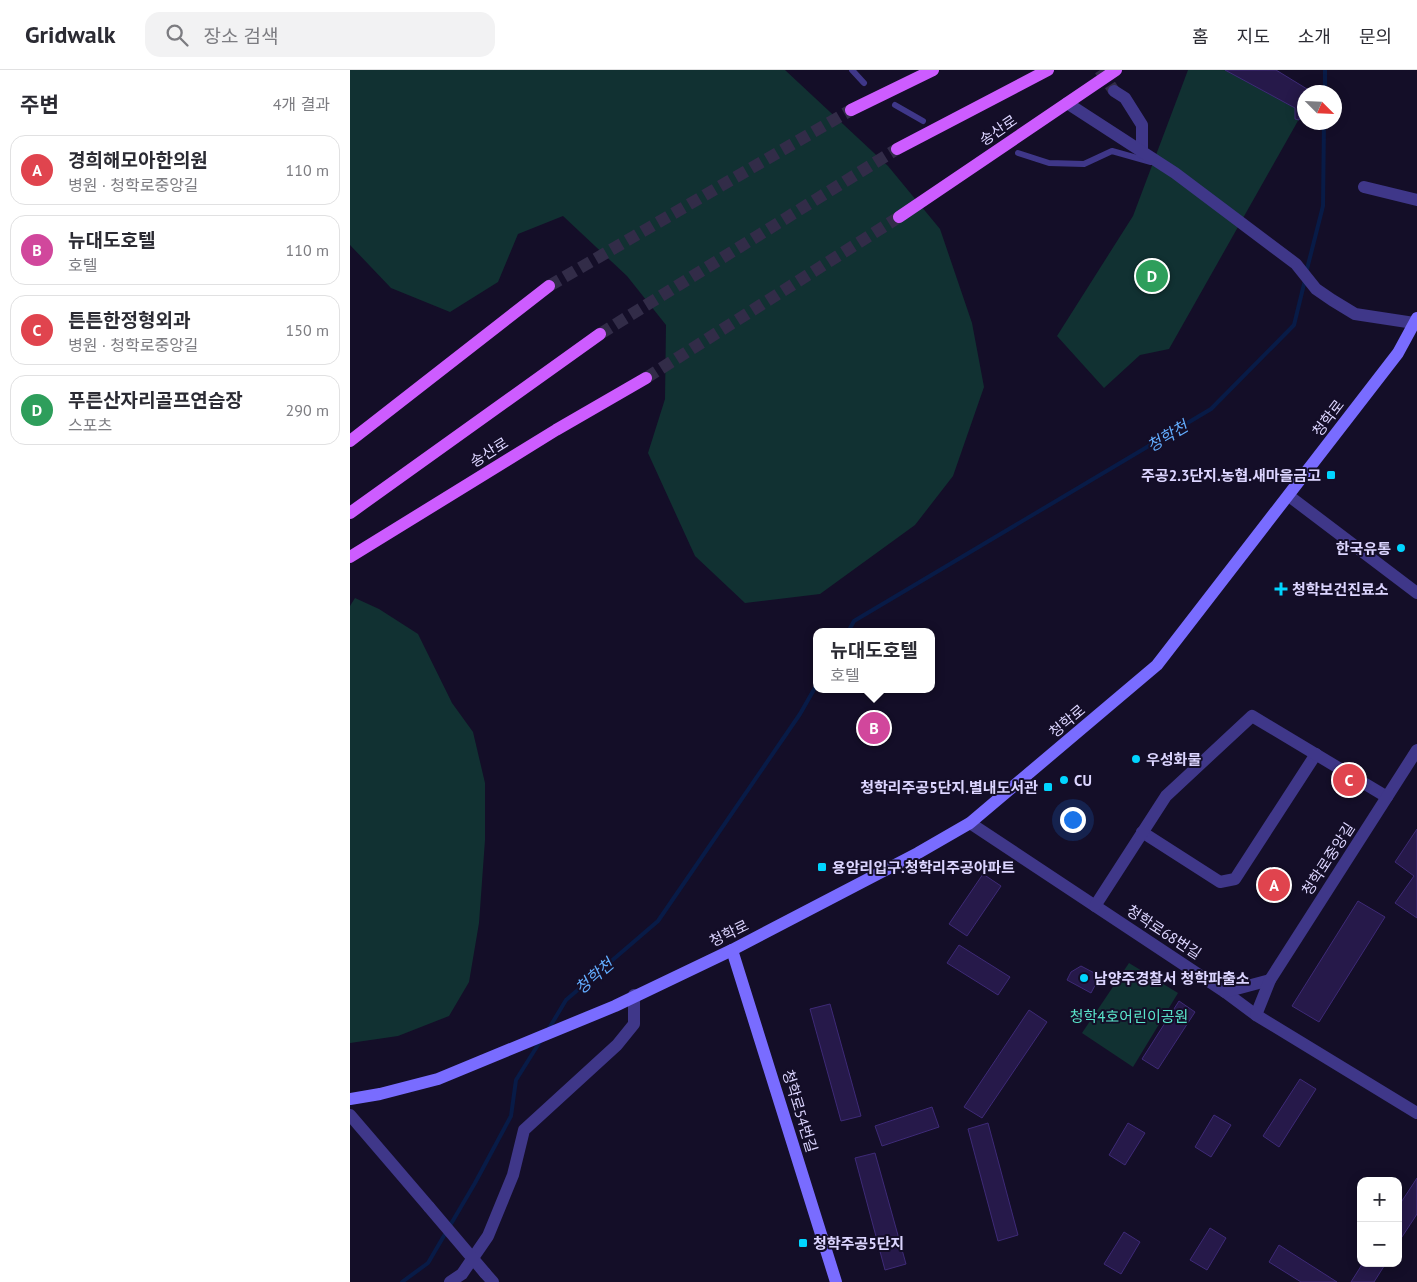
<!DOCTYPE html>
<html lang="ko">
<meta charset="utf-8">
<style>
body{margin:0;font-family:"PT Sans","Noto Sans KR",sans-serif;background:#f2f2f3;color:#2b2b33}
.controls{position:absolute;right:15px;bottom:15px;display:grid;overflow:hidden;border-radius:10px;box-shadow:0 2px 12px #0003}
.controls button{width:45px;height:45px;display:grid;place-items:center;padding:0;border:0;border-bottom:1px solid #e1e1e2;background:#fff;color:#2b2b33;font:25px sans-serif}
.compass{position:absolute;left:947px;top:15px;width:45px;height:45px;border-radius:50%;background:#fff;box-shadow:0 2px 12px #0003;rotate:114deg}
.you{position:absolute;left:722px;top:749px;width:18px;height:18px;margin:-12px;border:4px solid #fff;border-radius:50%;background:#1a73e8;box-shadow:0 0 0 8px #1a73e833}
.badge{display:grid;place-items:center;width:32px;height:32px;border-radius:50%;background:#d93025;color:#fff;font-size:16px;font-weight:700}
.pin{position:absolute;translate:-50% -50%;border:2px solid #fff;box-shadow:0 1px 5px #0006}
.popup{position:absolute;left:463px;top:558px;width:122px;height:65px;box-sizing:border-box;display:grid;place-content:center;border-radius:10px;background:#fff;filter:drop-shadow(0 1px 4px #0005);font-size:16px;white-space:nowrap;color:#7c7c81}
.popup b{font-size:19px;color:#2b2b33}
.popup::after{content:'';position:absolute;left:50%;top:100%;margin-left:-10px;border:10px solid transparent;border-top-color:#fff}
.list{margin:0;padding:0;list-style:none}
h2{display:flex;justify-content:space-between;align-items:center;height:65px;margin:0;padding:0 20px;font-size:21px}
h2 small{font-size:16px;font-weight:400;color:#7c7c81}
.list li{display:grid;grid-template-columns:32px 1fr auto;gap:15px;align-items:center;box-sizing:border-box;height:70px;margin:0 10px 10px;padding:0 10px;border:1px solid #e1e1e2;border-radius:15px}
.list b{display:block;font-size:19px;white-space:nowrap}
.list p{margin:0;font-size:16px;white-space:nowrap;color:#7c7c81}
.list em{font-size:16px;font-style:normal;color:#7c7c81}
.icon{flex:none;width:28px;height:28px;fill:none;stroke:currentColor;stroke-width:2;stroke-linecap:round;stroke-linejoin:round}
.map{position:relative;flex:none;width:1067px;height:1212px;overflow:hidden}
header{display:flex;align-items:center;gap:30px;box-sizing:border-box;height:70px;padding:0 25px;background:#fff;border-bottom:1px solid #e1e1e2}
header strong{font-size:24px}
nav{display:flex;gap:28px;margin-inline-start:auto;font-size:18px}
.search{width:350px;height:45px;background:#f2f2f3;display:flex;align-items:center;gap:12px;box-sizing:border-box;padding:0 18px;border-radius:15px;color:#7c7c81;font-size:19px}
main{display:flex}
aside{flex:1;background:#fff}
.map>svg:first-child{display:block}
.green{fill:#113132}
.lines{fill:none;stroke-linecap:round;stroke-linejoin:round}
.stream{stroke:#081b47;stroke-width:4}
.building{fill:#26194a;stroke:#3e2a77}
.street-tunnel{stroke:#322c48;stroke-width:12;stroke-dasharray:12 6;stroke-linecap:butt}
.primary-tunnel{stroke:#322c48;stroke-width:12;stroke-dasharray:12 6;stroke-linecap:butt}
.lane{stroke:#3f3789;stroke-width:6}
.street{stroke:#3f3789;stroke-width:12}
.secondary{stroke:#796cff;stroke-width:12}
.primary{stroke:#cd5cff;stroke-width:12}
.street-bridge{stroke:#3f3789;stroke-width:12}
.poi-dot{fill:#01d5ff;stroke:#140e28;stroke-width:2}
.labels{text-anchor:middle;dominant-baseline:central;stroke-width:4;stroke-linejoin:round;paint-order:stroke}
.street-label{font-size:15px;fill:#dcd5ff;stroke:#140e28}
.poi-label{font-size:15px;font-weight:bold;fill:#dcd5ff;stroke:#140e28;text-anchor:start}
.park-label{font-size:15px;fill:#5ae6cc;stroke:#140e28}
.water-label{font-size:16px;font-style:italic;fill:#63adff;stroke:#140e28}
</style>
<header>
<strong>Gridwalk</strong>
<div class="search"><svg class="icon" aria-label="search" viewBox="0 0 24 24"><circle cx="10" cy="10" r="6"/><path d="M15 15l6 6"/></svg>장소 검색</div>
<nav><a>홈</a><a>지도</a><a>소개</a><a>문의</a></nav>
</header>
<main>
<aside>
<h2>주변<small>4개 결과</small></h2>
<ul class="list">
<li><span class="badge" style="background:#e0444e">A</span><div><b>경희해모아한의원</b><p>병원 · 청학로중앙길</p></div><em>110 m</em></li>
<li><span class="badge" style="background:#d1479c">B</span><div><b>뉴대도호텔</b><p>호텔</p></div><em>110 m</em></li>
<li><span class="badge" style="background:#e0444e">C</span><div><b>튼튼한정형외과</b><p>병원 · 청학로중앙길</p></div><em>150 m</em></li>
<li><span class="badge" style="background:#2e9e5b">D</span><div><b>푸른산자리골프연습장</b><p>스포츠</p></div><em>290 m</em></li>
</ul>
</aside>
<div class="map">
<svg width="1067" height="1212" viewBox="0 0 1067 1212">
<rect width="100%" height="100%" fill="#140e28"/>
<g class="green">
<path d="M0,0H435L538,96L590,159L622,253L634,317L603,406L565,455L470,524L395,533L345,486L298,383L315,329L316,255L277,206L213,146L168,164L148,212L100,242L41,218L0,175Z"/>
<path d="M838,0H926L957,19L949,49L819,279L790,285L754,318L707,266L783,146Z"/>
<path d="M5,528L29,539L68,564L102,633L123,662L135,713V770L129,853L119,912L99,946L48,966L0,973V536Z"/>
<path d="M779,893L828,923L783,997L732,963Z"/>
</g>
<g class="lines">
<g class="stream">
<path d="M975,22V0"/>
<path d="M956,203L973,136L974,52"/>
<path d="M498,562L504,551L861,339L944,255L955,210"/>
<path d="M198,960L216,930L308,851L450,644L466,616"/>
<path d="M52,1212L78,1193L125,1113L161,1046L166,1010L191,970"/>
</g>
</g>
<g class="building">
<path d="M875,0H926L957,19L949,50L945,49V38Z"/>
<path d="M1067,759V848L1045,833L1064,806L1045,792Z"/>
<path d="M633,804L651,816L617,866L599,854Z"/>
<path d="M1008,831L1035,847L969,952L942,936Z"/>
<path d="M609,875L660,907L648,925L597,893Z"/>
<path d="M731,896L750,906L741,923L717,910L721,902Z"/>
<path d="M829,931L845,942L808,999L792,989Z"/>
<path d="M480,934L511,1046L491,1051L460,939Z"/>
<path d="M679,940L697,952L632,1048L614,1037Z"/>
<path d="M950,1009L966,1019L929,1077L913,1066Z"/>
<path d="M582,1037L589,1057L532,1076L525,1056Z"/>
<path d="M864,1045L881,1055L861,1087L845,1077Z"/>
<path d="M638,1053L668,1165L648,1171L618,1059Z"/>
<path d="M778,1053L795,1063L775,1095L759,1085Z"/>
<path d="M525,1083L556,1194L535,1200L505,1088Z"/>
<path d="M1067,1108V1144L1048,1173V1137Z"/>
<path d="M860,1158L876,1168L857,1200L840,1190Z"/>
<path d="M774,1162L790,1172L771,1204L754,1194Z"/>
<path d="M929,1175L987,1212H951L919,1192Z"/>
<path d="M1013,1193H1036L1024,1212H1001Z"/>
</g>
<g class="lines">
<path class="street-tunnel" d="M750,0L764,21"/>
<g class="primary-tunnel">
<path d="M199,216L501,40"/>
<path d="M250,264L547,79"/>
<path d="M296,308L549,147"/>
</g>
<g class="lane">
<path d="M502,0L514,13"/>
<path d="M545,35L573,51"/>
<path d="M668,83L699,93L734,94L762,81L801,92"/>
</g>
<g class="street">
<path d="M764,21L775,28L792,55V83"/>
<path d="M717,33L825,103L946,194L966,219L982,230L1005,244L1064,253"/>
<path d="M1014,117L1067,130"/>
<path d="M939,426L1067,523"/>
<path d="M620,753L875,922L906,945L1067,1043"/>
<path d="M792,762L870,812L885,809L966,684"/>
<path d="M745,836L816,726L902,646L1037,727"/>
<path d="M875,922L920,910"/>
<path d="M906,945L920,910L1067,680"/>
<path d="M0,1045L79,1137"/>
<path d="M135,1203L143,1212"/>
<path d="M100,1212L112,1204L138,1166L163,1105L174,1060L267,975L284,954V925"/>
</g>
<g class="secondary">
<path d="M382,880L486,1212"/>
<path d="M0,1029L30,1024L88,1009L265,936L382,880L568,783L620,753L807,595L1048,283L1067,248"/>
</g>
<g class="primary">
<path d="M501,40L583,0"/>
<path d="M547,79L698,0"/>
<path d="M549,147L766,0"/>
<path d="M0,371L199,216"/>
<path d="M0,443L250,264"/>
<path d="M0,487L206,360L296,308"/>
</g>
<path class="street-bridge" d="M79,1137L135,1203"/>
</g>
<g class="poi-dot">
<rect x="976" y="400" width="10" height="10" rx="2.5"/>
<circle cx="1051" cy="478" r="5"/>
<path d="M928.5 511.5h5v5h5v5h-5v5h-5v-5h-5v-5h5z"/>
<circle cx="786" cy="689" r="5"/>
<circle cx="714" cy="710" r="5"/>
<rect x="693" y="712" width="10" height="10" rx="2.5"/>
<rect x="467" y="792" width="10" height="10" rx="2.5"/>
<circle cx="734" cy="908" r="5"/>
<rect x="448" y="1168" width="10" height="10" rx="2.5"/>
</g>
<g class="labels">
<g class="street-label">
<text transform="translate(648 60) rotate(-34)">송산로</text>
<text transform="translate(978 348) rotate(-53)">청학로</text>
<text transform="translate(139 382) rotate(-32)">송산로</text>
<text transform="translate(717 651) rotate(-40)">청학로</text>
<text transform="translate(978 789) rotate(-57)">청학로중앙길</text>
<text transform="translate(814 862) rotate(33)">청학로68번길</text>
<text transform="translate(379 863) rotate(-26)">청학로</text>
<text transform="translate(450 1041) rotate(73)">청학로54번길</text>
</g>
<g class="poi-label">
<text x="971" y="405" text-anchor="end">주공2.3단지.농협.새마을금고</text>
<text x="1041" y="478" text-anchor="end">한국유통</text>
<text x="942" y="519">청학보건진료소</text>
<text x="796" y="689">우성화물</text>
<text x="724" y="710">CU</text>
<text x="688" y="717" text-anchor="end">청학리주공5단지.별내도서관</text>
<text x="482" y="797">용암리입구.청학리주공아파트</text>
<text x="744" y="908">남양주경찰서 청학파출소</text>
<text x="463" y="1173">청학주공5단지</text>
</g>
<g class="park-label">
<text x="779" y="946">청학4호어린이공원</text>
</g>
<g class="water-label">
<text transform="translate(817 366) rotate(-31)">청학천</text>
<text transform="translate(244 906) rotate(-41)">청학천</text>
</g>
</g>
</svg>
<div class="controls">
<button>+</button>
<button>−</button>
</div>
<svg class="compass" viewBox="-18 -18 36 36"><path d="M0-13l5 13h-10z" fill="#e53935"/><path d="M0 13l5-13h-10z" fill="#7c7c81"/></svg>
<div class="you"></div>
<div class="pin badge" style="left:924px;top:815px;background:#e0444e">A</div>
<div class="pin badge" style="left:524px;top:658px;background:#d1479c">B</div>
<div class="popup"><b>뉴대도호텔</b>호텔</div>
<div class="pin badge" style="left:999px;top:710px;background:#e0444e">C</div>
<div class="pin badge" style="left:802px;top:206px;background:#2e9e5b">D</div>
</div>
</main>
